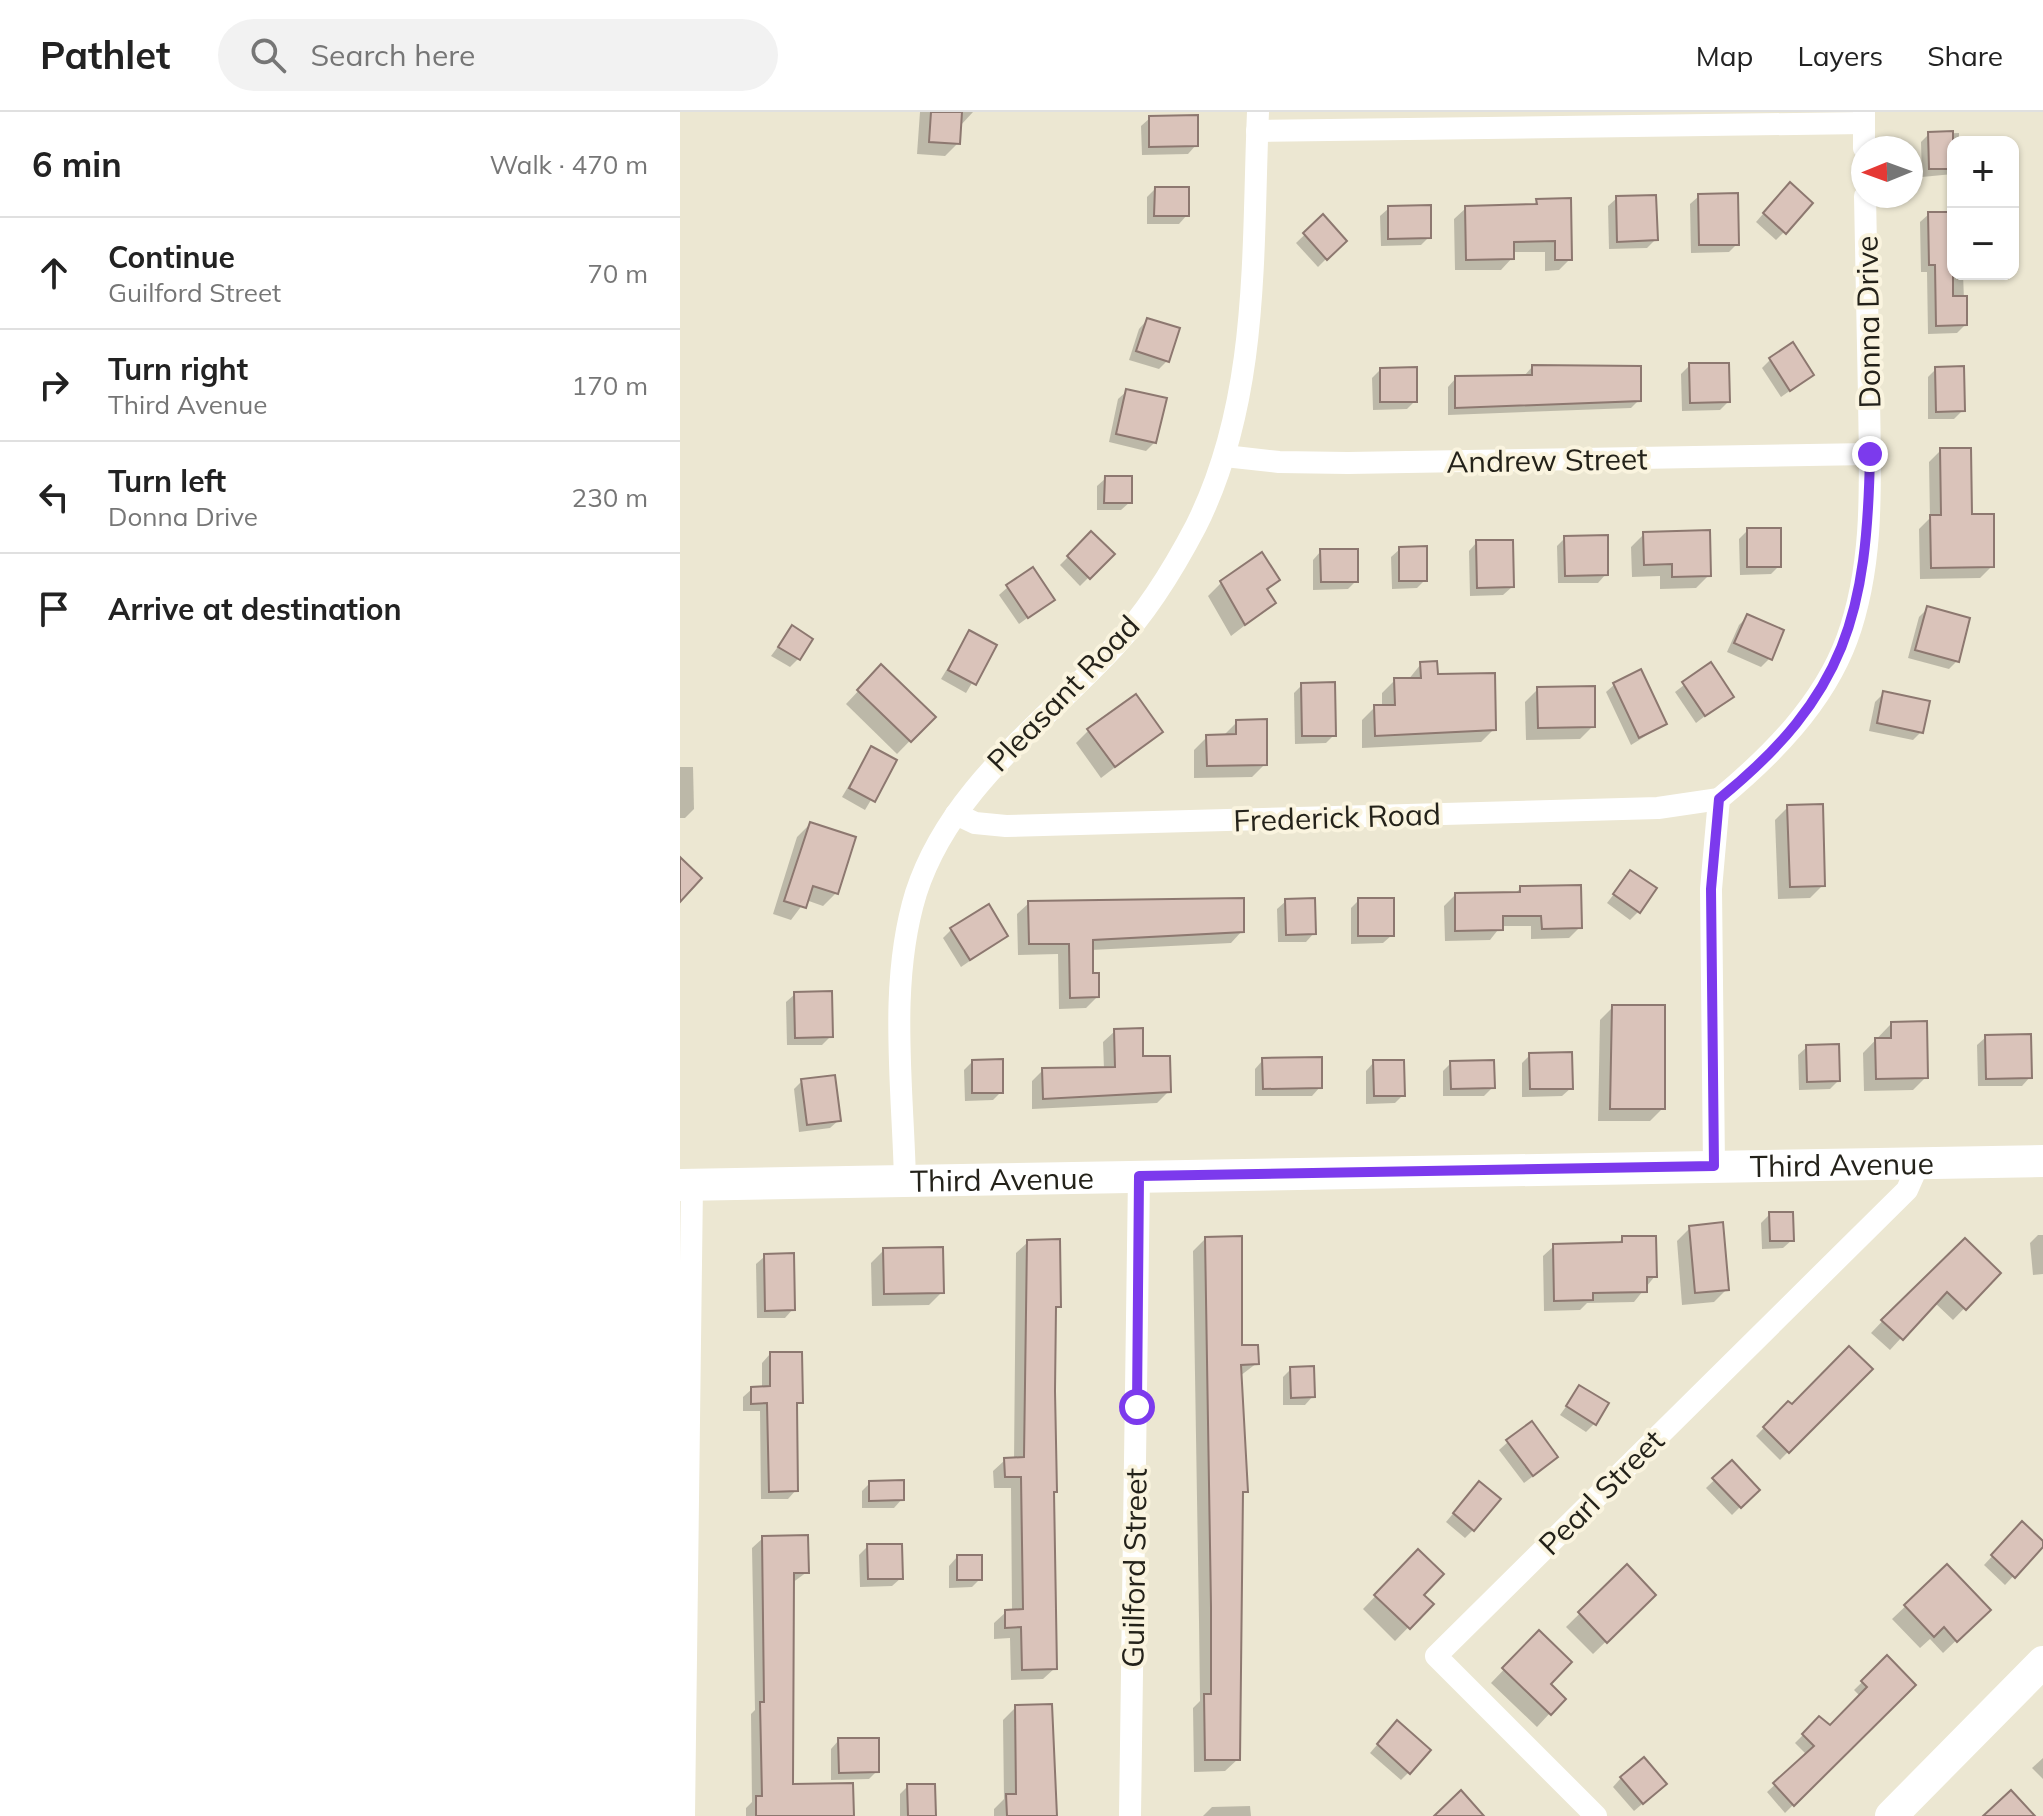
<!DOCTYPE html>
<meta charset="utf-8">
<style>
body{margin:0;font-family:Mulish,sans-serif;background:#f2f2f2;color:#222}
.controls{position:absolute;right:24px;top:24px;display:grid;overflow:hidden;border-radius:16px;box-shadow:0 2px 6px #0004}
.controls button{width:72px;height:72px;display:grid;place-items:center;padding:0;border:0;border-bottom:2px solid #e0e0e0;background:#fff;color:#222;font:40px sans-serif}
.compass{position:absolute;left:1171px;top:24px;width:72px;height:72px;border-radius:50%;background:#fff;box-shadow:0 2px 6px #0004;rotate:269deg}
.stop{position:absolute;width:24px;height:24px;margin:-18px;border:6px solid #7c3aed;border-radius:50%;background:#fff}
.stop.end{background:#7c3aed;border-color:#fff;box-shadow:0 2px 8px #0008}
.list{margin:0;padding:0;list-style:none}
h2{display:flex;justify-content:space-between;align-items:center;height:104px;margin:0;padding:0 32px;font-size:34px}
h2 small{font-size:26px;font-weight:400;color:#767676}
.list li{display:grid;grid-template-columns:52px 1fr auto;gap:24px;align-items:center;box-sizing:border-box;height:112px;padding:0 32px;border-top:2px solid #e0e0e0}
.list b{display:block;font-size:30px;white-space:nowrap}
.list p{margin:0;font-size:26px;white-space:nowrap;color:#767676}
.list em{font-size:26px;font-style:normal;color:#767676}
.icon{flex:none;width:44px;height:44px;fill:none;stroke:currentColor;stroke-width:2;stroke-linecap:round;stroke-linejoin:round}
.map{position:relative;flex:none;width:1363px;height:1704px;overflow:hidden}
header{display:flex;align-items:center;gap:48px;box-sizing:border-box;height:112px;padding:0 40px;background:#fff;border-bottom:2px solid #e0e0e0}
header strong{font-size:38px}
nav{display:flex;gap:44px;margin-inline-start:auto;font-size:28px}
.search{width:560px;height:72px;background:#f2f2f2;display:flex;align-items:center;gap:20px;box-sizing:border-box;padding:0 28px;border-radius:44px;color:#767676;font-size:30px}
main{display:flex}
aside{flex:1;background:#fff}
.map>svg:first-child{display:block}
.shadow{fill:#0003}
.building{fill:#dac3ba;stroke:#8d7870;stroke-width:2}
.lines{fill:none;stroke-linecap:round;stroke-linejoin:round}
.street{stroke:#fff;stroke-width:22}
.secondary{stroke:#fff;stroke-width:32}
.route{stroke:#7c3aed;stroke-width:10}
.labels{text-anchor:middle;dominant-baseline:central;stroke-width:8;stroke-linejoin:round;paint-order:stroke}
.street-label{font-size:30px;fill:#24221a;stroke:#faf4df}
</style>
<header>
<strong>Pathlet</strong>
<div class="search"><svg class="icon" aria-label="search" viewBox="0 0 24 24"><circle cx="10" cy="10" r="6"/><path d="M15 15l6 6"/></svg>Search here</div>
<nav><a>Map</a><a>Layers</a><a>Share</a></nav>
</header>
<main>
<aside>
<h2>6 min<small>Walk · 470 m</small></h2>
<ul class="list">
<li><svg class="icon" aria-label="ahead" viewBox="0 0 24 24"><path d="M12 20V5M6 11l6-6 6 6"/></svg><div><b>Continue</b><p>Guilford Street</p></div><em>70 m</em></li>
<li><svg class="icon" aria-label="right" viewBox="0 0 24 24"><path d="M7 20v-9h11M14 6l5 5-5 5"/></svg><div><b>Turn right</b><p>Third Avenue</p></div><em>170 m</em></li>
<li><svg class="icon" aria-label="left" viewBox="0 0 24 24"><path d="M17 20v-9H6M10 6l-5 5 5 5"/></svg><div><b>Turn left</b><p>Donna Drive</p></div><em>230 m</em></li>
<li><svg class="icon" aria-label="arrive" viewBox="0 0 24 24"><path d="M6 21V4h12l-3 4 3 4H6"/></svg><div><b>Arrive at destination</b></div></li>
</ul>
</aside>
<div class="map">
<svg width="1363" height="1704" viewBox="0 0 1363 1704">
<rect width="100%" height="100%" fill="#ece7d2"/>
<g class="shadow">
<path d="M240,0H293L280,14L278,31L265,44L237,42Z"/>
<path d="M470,6L516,33L508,42L462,43L461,14Z"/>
<path d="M1279,21V30H1273V62L1242,65L1241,30L1249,22Z"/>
<path d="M475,77L507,103L499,112H467V85Z"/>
<path d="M1102,80L1104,120L1096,128L1076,110Z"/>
<path d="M1019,84L1057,132L1049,140L1011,141L1010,92Z"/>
<path d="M937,86L976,127L967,136L929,137L928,94Z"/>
<path d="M857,89L890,147L879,158L865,159V140H832V146L821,158H775L774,107L786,96L852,94Z"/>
<path d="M709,96L749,125L741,133L701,134L700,104Z"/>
<path d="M1249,102H1273V162H1283L1285,213L1277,221L1248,222L1247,160H1241L1240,110Z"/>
<path d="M643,105L664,129L638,155L616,131Z"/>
<path d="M467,208L488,248L479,257L449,248L459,217Z"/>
<path d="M1090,248L1132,263L1101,285L1082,256Z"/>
<path d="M1010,253L1048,290L1040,298L1002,299L1001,262Z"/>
<path d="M852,255L959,288L951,296L768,303V275L776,266L844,264Z"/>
<path d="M1256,257L1283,298L1274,307H1248V265Z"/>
<path d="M700,258L735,289L727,297L693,298L692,266Z"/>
<path d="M447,279L475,330L466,339L429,330L438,287Z"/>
<path d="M1261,338L1312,454L1300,466L1240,467L1239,417L1250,406L1249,350Z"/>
<path d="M426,366L450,390L441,398H417V374Z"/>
<path d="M1068,418L1099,454L1091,462L1060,463L1059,427Z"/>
<path d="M411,422L432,442L400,474L380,453Z"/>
<path d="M964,422L1029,463L1016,476L980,477V464L952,465L951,435Z"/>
<path d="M885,426L926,462L918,471H878L877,434Z"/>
<path d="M797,430L832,475L823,483L790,484L789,439Z"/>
<path d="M720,437L745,468L737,476L712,477L711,445Z"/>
<path d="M641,439L676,469L668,477L633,478V448Z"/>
<path d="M598,468L586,480L594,491L551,524L528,484L541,471Z"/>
<path d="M328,475L372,488L339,512L319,483Z"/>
<path d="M1247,497L1277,549L1269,557L1228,546L1239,505Z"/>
<path d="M1067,505L1090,546L1081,555L1047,540L1059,513Z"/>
<path d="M112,516L118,547L110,555L91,544Z"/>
<path d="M289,521L314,534L286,581L261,567Z"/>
<path d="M741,552L814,617L801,630L682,636V608L695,595H702V581L715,568H728Z"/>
<path d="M1030,553L1051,584L1016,611L995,580Z"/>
<path d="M201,555L253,605L217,642L166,592Z"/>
<path d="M935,572L985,612L951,633L926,580Z"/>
<path d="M622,573L654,623L646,631L615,632L614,581Z"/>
<path d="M858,577L913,614L900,627L846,628L845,590Z"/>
<path d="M1204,581L1241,620L1233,628L1189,619L1195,590Z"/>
<path d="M557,610L585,652L572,665L514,666V638L527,625L544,623Z"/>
<path d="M409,618L481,620L421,666L396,631Z"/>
<path d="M191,636L214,649L185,698L162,685Z"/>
<path d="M0,655H13L14,697L5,706H0Z"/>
<path d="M1108,695L1143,773L1130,786L1098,787L1095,708Z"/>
<path d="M130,712L156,781L143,794L126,788L111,808L93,802L117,725Z"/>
<path d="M951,760L958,800L950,808L927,791Z"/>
<path d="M841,776L900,815L889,826L851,827V814H821L810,828L765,829L764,794L775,783L834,782Z"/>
<path d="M679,788L712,823L703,831L671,832V796Z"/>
<path d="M606,789L634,821L626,830H598L597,797Z"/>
<path d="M349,791L562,819L551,831L411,838L417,885L406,896L379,897L378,842L338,843L337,802Z"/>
<path d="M272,817L326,824L281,855L263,826Z"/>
<path d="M115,882L151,924L142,933H107L106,890Z"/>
<path d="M933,895L983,996L970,1009H918L920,908Z"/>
<path d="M1211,912L1246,965L1233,978L1184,979L1183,941Z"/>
<path d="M435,919L489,979L477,991L352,997V969L363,958L424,957L423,930Z"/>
<path d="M1306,925L1350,965L1342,974H1298L1297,933Z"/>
<path d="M1127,935L1158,969L1150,977L1119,978L1118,943Z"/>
<path d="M850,943L891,976L882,984L842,985V951Z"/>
<path d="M583,948L640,975L632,984H575V957Z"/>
<path d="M292,950L321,980L313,988L285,989L284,958Z"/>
<path d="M694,950L723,983L715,991L686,992V959Z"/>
<path d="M771,951L813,975L804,984H763V959Z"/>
<path d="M122,969L159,1008L150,1016L119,1020L114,977Z"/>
<path d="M1090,1102L1112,1128L1103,1136L1082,1137L1081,1111Z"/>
<path d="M1010,1116L1047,1177L1034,1190L1002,1193L997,1129Z"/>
<path d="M1358,1123H1363V1162L1353,1163L1350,1131Z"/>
<path d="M943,1126L975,1164L954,1190L907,1191L900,1198L864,1199L863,1144L874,1134L937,1132Z"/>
<path d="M525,1127L560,1235L577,1251L560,1264L566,1379L561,1384L558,1647L545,1659L514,1660L513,1596L520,1589L519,1509L513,1139Z"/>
<path d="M348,1130L379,1194L374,1200L375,1556L363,1567L331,1568L330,1526L314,1527V1511L326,1500L332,1499L331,1376H314L313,1359L325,1348H334L336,1141Z"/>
<path d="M204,1138L262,1180L249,1193L192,1194L191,1151Z"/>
<path d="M85,1144L113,1197L105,1206H77L76,1152Z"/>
<path d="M1318,1161L1273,1208L1254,1190L1210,1238L1191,1221L1213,1198Z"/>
<path d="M90,1242L120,1290L115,1296L116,1378L108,1387H81L80,1299H63V1285L72,1277H82V1251Z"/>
<path d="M611,1257L633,1284L625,1293H603V1265Z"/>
<path d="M1190,1257L1100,1348L1076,1324L1108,1291L1112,1295Z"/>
<path d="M900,1275L915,1311L906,1320L880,1303Z"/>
<path d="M828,1330L868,1353L844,1371L819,1338Z"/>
<path d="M1052,1351L1077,1378L1052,1403L1026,1376Z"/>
<path d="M190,1371L222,1387L214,1396H182V1379Z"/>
<path d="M791,1380L793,1418L785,1426L766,1410Z"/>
<path d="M1342,1412L1363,1432L1325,1473L1304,1453Z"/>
<path d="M83,1426L127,1460L112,1471L111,1674L172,1704H66V1696L72,1690L71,1602L75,1598L72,1436Z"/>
<path d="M188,1434L221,1466L212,1474L180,1475L179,1443Z"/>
<path d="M738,1440L741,1483L751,1492L715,1529L683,1497Z"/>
<path d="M277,1445L300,1467L292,1475L269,1476V1454Z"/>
<path d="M947,1455L974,1483L913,1542L886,1515Z"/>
<path d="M1267,1455L1308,1498L1263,1541L1250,1527L1240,1536L1212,1507Z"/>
<path d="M859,1521L868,1572L883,1587L857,1615L811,1571Z"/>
<path d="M1207,1546L1233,1573L1105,1701L1087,1680L1127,1643L1115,1631L1139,1607L1149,1616L1180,1584L1174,1578Z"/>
<path d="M336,1595L374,1704H314V1697L324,1687L323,1608Z"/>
<path d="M709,1619L729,1660L721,1668L690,1641Z"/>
<path d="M159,1628L197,1659L189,1667L151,1668V1637Z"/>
<path d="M1363,1646V1667L1352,1656Z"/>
<path d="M941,1666L976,1680L954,1699L933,1675Z"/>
<path d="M228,1674L254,1704H220V1682Z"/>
<path d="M570,1694L571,1704H523L532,1695Z"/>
</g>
<g class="building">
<path d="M251,0H282L280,32L249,30Z"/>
<path d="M518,3V34L469,35V4Z"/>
<path d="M1273,19V57H1249L1248,20Z"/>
<path d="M1110,70L1133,91L1106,122L1083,101Z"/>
<path d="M475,75H509V104H474Z"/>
<path d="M1058,81L1059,133H1019L1018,82Z"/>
<path d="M976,83L978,128L937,130L936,84Z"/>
<path d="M891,86L892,148H875V129L834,130V147L786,148L785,94L857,92L856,87Z"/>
<path d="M751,93V126L708,127V94Z"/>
<path d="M1248,100H1273V184H1287V213L1256,214L1255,153H1249Z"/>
<path d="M643,102L667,129L647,148L623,121Z"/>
<path d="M467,206L500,216L489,250L456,239Z"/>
<path d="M1113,230L1134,263L1110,279L1089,246Z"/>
<path d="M1009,251H1049L1050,290L1010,291Z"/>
<path d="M852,253L961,254V289L775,296V264L852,263Z"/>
<path d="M1284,254L1285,299L1256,300L1255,255Z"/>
<path d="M737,255V290H700V256Z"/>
<path d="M446,277L487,286L476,331L436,322Z"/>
<path d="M1260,336H1291L1292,402H1314V455L1251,456L1250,403H1261Z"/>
<path d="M425,364H452V391H424Z"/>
<rect x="1067" y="416" width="34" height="39"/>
<path d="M1030,418L1031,464L992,465V452L964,453L963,420Z"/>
<path d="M411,419L435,442L410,467L387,444Z"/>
<path d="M928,423V463L885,464L884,424Z"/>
<path d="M796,428H833L834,475L797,476Z"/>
<path d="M747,434V469H719V435Z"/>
<path d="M640,437H678V470H641Z"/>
<path d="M582,440L600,468L587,477L596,491L565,513L540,469Z"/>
<path d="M353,455L375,488L348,506L326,473Z"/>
<path d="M1247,494L1290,506L1279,550L1235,538Z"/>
<path d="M1067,502L1104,518L1092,548L1054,531Z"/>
<path d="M112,513L133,527L120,548L98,535Z"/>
<path d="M289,518L317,533L296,573L268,558Z"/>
<path d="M757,549L758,562L815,561L816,618L695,624L694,593H715L714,566H741L740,550Z"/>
<path d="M1031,550L1054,585L1025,604L1002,570Z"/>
<path d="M201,552L256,605L231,630L177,578Z"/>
<path d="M961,557L987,612L959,626L933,571Z"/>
<path d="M655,570L656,624H622L621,571Z"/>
<path d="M915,574V615L858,616L857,575Z"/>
<path d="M1203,579L1250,589L1243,621L1197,611Z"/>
<path d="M456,582L483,620L435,655L407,617Z"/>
<path d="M587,607V653L527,654L526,623L556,622V608Z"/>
<path d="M191,634L217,648L195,690L169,676Z"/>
<path d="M1143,692L1145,774L1110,775L1107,693Z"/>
<path d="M130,710L176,725L158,782L133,774L126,796L104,789Z"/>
<path d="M0,745L22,766L0,790Z"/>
<path d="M950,758L977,776L960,801L933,782Z"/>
<path d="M901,773L902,816L862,817L861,804H823V818L775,819V781L840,780V774Z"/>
<path d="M564,786V820L413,828V861H419V885L390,886L389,832H349L348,789Z"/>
<path d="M635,786L636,822L606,823L605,787Z"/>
<rect x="678" y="786" width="36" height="38"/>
<path d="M309,792L328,824L290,848L270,816Z"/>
<path d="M152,879L153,925L115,926L114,880Z"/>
<path d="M932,893H985V997H930Z"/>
<path d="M1247,909L1248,966L1196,967L1195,926H1211V910Z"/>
<path d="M463,916V944H490L491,980L363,987L362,956L435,955L434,917Z"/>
<path d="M1351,922L1352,966L1306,967L1305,923Z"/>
<path d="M1159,932L1160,969L1127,970L1126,933Z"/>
<path d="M892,940L893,977H850L849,941Z"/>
<path d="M642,945V976L583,977L582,946Z"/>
<path d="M323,947V981H292V948Z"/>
<path d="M693,948H724L725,984H694Z"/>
<path d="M814,948L815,976L771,977L770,949Z"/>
<path d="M155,963L161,1009L127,1013L121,967Z"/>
<path d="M1089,1100H1113L1114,1129H1090Z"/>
<path d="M1043,1110L1049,1178L1015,1181L1009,1114Z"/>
<path d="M562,1124V1233H578L579,1252L561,1253L568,1380H563L560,1648H525L524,1582H531V1495L525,1125Z"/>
<path d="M942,1124H976L977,1165H967V1180L913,1181V1188L874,1189L873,1132L942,1130Z"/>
<path d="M1285,1126L1321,1161L1286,1198L1267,1180L1223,1228L1201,1208Z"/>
<path d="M380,1127L381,1195H376L375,1279L377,1380H374L377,1557L342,1558L341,1515L325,1516V1498L343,1497L341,1365H325L324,1346L344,1345L347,1128Z"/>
<path d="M263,1135L264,1181L204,1182L203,1136Z"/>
<path d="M114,1141L115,1198L85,1199L84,1142Z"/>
<path d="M1169,1234L1193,1257L1109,1341L1083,1315L1108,1289L1112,1292Z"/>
<path d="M90,1240H122L123,1291H117L118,1379L89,1380L87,1291L71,1292V1275L90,1274Z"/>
<path d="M634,1254L635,1285L611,1286L610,1255Z"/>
<path d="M899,1273L929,1291L916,1313L886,1294Z"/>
<path d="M852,1309L878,1345L853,1364L826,1328Z"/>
<path d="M1052,1348L1080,1378L1061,1396L1032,1366Z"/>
<path d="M224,1368V1388L189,1389V1369Z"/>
<path d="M799,1369L821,1387L794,1419L773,1401Z"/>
<path d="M1342,1409L1363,1429V1435L1335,1466L1311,1443Z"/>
<path d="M128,1423L129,1461H114L113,1672L173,1671L174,1704H76V1684H82L80,1590H84L82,1424Z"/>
<path d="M187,1432H222L223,1467H188Z"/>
<path d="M738,1437L764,1462L744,1483L754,1492L730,1517L694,1483Z"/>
<rect x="277" y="1443" width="25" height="25"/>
<path d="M947,1452L976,1483L927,1531L898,1500Z"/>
<path d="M1267,1452L1311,1498L1277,1530L1264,1515L1254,1525L1224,1493Z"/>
<path d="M859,1518L892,1550L871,1572L886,1587L871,1603L822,1556Z"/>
<path d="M1207,1543L1236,1573L1114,1694L1093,1671L1134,1634L1122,1622L1139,1604L1150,1613L1187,1575L1181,1569Z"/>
<path d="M372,1592L377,1704H327L326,1682H336L335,1593Z"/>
<path d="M717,1608L751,1638L730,1662L697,1632Z"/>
<path d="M158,1626H199V1660L159,1661Z"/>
<path d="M964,1645L987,1672L963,1692L940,1665Z"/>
<path d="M227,1672H255L256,1704H228Z"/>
<path d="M781,1678L804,1704H754Z"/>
<path d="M1331,1678L1355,1704H1303Z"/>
</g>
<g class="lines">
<g class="street">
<path d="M1184,0V36"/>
<path d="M577,19L1184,11"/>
<path d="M545,344L599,350L668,351L1190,342"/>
<path d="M276,702L295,711L326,714L978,696L1039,687"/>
<path d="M1034,1054L1031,777L1039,687C1091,644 1143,592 1167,527C1195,450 1190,366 1189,285C1188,218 1186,151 1185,84"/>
<path d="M225,1069C223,976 208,872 236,781C270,676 363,612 435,534C467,500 494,456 516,414C580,286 572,140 578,0"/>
<path d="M4,1704L12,1072"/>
<path d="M450,1704L459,1064"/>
<path d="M916,1704L756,1544L1227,1078L1239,1051"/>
</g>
<g class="secondary">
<path id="s1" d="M0,1073L1363,1049"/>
<path d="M1211,1704L1363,1550"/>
</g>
</g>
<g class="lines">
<path class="route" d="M457,1295L459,1064L1034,1054L1031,777L1039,687C1167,583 1187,501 1190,342"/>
</g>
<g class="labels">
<g class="street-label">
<text transform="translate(1188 210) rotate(-91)">Donna Drive</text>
<text transform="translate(867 348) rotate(-1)">Andrew Street</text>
<text transform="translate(383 581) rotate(-46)">Pleasant Road</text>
<text transform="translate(657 705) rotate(-2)">Frederick Road</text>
<text stroke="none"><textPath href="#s1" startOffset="1162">Third Avenue</textPath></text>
<text stroke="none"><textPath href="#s1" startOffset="322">Third Avenue</textPath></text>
<text transform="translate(921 1380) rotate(-45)">Pearl Street</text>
<text transform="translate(454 1456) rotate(-89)">Guilford Street</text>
</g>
</g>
</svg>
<div class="controls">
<button>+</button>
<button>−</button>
</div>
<svg class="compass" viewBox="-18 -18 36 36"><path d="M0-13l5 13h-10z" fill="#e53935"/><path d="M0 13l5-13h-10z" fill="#767676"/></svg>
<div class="stop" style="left:457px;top:1295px"></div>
<div class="stop end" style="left:1190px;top:342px"></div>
</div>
</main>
